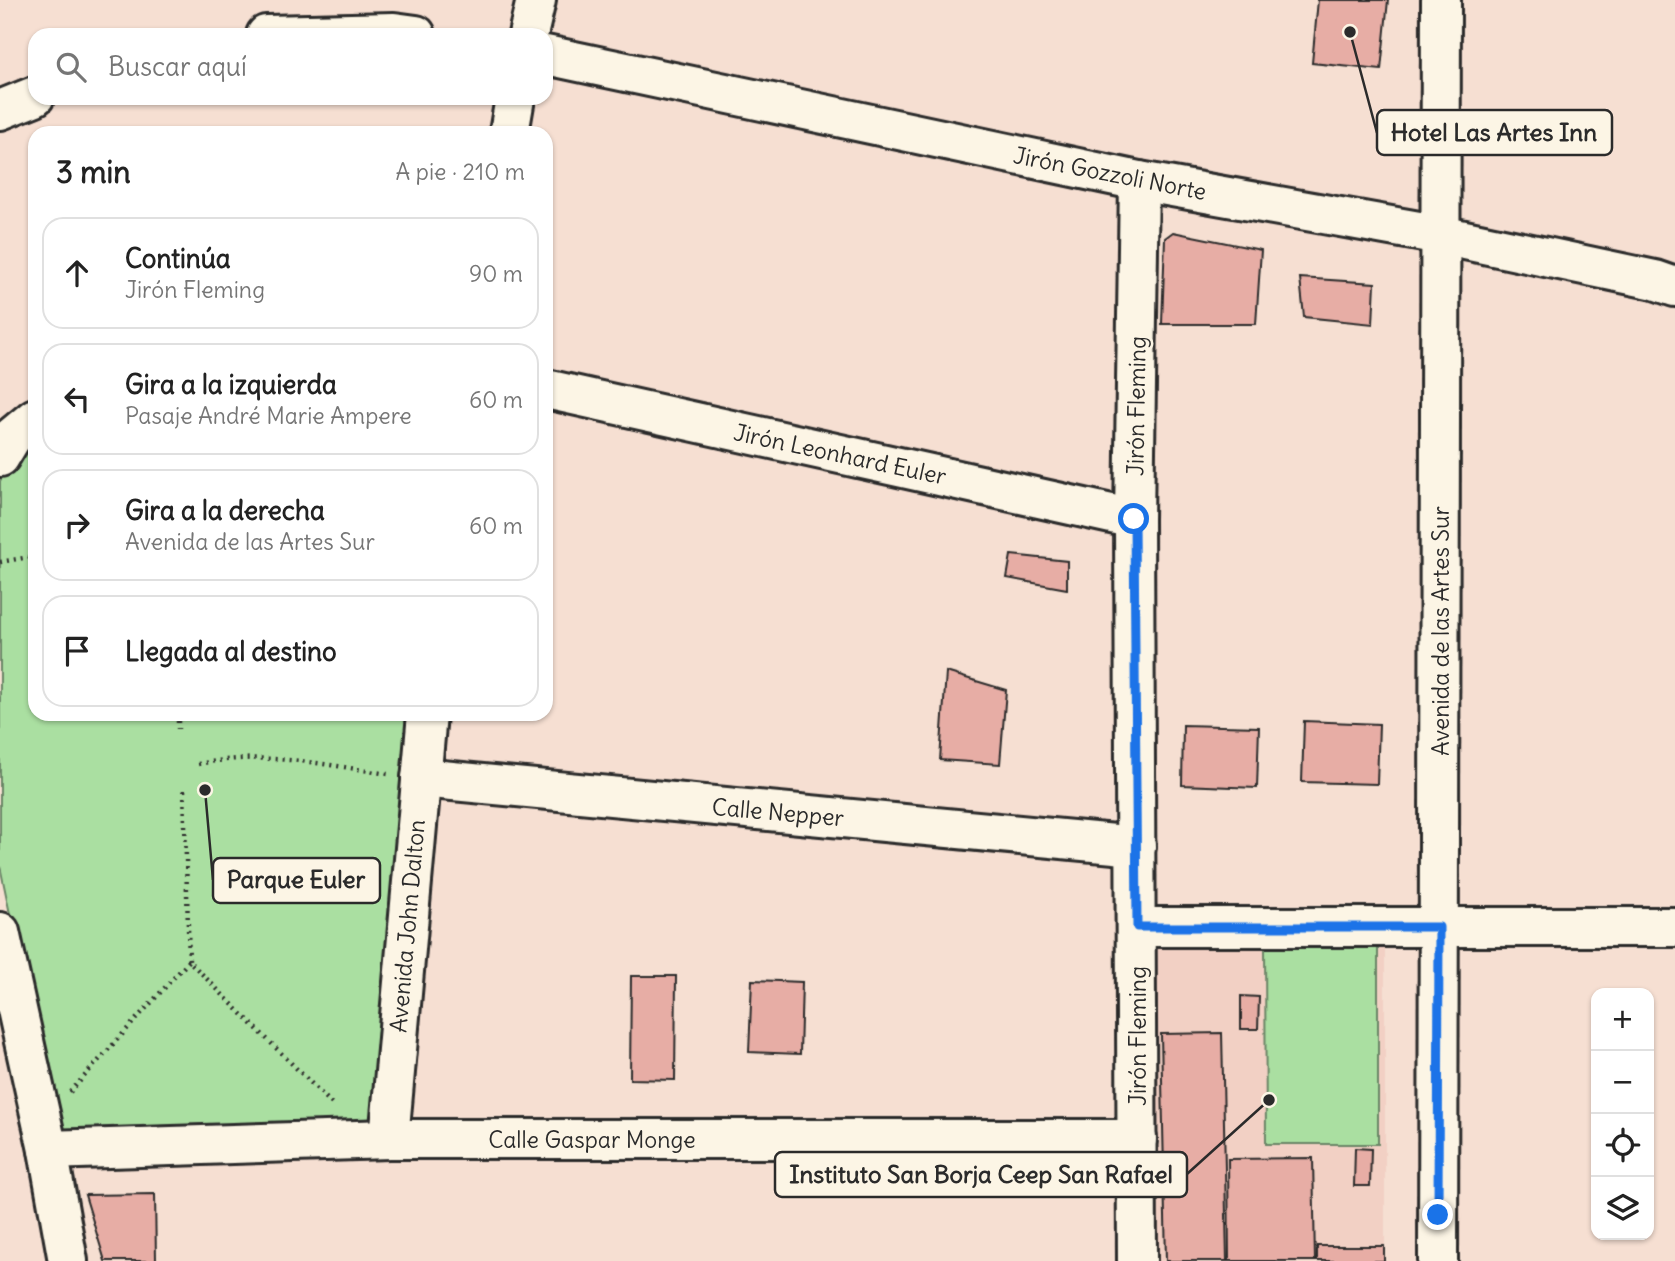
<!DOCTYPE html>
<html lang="es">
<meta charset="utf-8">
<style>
body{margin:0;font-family:Delius,sans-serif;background:#f2f2f2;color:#222}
.controls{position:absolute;right:21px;bottom:21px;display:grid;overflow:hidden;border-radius:14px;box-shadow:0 2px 5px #0004}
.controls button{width:63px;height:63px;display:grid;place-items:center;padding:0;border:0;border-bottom:2px solid #e0e0e0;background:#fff;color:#222;font:35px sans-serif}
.stop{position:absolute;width:21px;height:21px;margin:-16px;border:5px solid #1a73e8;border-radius:50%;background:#fff}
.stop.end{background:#1a73e8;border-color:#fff;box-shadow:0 2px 7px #0008}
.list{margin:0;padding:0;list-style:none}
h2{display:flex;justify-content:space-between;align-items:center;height:91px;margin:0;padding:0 28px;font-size:30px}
h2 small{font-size:23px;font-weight:400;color:#767676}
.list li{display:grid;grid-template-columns:46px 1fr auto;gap:21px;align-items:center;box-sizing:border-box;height:112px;margin:0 14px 14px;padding:0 14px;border:2px solid #e0e0e0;border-radius:21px}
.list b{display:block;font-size:26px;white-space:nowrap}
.list p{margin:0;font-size:23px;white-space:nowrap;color:#767676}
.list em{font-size:23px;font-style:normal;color:#767676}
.icon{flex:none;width:38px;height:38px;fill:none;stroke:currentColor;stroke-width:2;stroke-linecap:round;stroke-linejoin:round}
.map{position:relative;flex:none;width:1675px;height:1261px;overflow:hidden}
.search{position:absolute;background:#fff;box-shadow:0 2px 5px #0004;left:28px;top:28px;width:525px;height:77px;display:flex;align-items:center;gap:18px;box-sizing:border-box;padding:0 24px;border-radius:21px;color:#767676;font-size:26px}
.panel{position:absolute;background:#fff;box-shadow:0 2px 5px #0004;left:28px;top:126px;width:525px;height:595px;border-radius:21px}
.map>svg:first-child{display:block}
.built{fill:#f2d0c4}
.green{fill:#aadfa1;stroke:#6a8566;stroke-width:2}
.building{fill:#e7ada5;stroke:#2b2b2b;stroke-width:2}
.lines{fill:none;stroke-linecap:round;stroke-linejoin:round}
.minor-casing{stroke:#2b2b2b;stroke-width:44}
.path{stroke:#2b2b2b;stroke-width:4.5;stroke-dasharray:2 5;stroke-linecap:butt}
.minor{stroke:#fcf5e5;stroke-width:38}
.route{stroke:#1a73e8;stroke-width:9}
.labels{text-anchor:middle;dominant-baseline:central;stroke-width:5;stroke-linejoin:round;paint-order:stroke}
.street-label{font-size:23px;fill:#2b2b2b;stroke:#fcf5e5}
.leader{fill:none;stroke:#2b2b2b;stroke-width:2.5}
.callout-dot{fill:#2b2b2b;stroke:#fcf5e5;stroke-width:2.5}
.callout{fill:#fcf5e5;stroke:#2b2b2b;stroke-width:2.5}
.callout-label{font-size:24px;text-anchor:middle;font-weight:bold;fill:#2b2b2b}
</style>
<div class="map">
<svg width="1675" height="1261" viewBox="0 0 1675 1261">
<rect width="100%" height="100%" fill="#f6dfd2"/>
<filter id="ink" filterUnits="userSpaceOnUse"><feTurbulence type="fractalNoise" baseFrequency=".0143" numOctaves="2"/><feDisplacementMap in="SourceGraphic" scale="14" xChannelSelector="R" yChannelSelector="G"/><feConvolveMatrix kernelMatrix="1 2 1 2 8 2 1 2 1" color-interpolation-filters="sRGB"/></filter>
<g filter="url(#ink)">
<path class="built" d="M1385,936V1261H1153V939Z"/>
<g class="green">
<path d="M35,433V714H417L377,1123L56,1135L0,866V481L18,446Z"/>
<path d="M1265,944H1378V1144H1266Z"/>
</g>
<g class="building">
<path d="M1318,0H1388L1381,70L1312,63Z"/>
<path d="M1173,232L1261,250L1256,324H1162L1165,238Z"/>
<path d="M1300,278L1375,283L1373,324L1304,317Z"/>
<path d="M1011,555L1067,561V589L1007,578Z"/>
<path d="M946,672L1006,690L1000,764L940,760Z"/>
<path d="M1304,721L1379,724L1377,784L1302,782Z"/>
<path d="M1183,725L1259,727L1257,788L1182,785Z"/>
<path d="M631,976H676L675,1080L630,1079Z"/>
<path d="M752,980L802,982L800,1054L749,1052Z"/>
<path d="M1241,996L1259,997L1258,1029H1241Z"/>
<path d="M1222,1033L1227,1261H1166L1161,1034Z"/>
<path d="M1355,1148L1371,1149L1370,1186H1354Z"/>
<path d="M1313,1158L1315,1261H1229L1228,1159Z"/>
<path d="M155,1194L156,1261H105L85,1195Z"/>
<rect x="1317" y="1246" width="67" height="15"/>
</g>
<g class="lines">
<g class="minor-casing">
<g id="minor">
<path d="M266,35L394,32L416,35"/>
<path d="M528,35L536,0"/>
<path d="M546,55L1139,181L1441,235L1655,280L1675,287"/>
<path d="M0,110L35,96"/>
<path d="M509,133L515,98"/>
<path d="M546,389L1134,519"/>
<path d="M0,457L12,437L35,418"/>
<path d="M421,778L1136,846"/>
<path d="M1137,927H1675"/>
<path d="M0,932L48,1150L68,1261"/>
<path d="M389,1139L427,714"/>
<path d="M48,1150L389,1139H1137"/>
<path d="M1137,1261L1134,519L1139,181"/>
<path d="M1438,1261L1441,0"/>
</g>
</g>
<g class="path">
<path d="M0,562L35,556"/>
<path d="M178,714V729"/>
<path d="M198,764C265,751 322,764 388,774"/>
<path d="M184,790L189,961L335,1107"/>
<path d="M70,1092L189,961"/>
</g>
<use href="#minor" class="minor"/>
</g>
</g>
<g class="lines" filter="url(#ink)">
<path class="route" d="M1134,519L1137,927H1439L1438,1215"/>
</g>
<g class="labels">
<g class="street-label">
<text transform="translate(1110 173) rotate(11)">Jirón Gozzoli Norte</text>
<text transform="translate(1136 406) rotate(-89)">Jirón Fleming</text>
<text transform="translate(840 454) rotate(12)">Jirón Leonhard Euler</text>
<text transform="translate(1440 631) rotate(-90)">Avenida de las Artes Sur</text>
<text transform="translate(778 812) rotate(5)">Calle Nepper</text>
<text transform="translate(407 926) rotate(-85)">Avenida John Dalton</text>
<text transform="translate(1137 1036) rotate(-90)">Jirón Fleming</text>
<text x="592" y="1139">Calle Gaspar Monge</text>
</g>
</g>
<path class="leader" d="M1350 32L1377 133M205 790L213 880M1269 1100L1187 1174"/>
<g class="callout-dot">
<circle cx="1350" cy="32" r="7"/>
<circle cx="205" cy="790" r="7"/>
<circle cx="1269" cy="1100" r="7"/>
</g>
<g class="callout">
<rect x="1377" y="110" width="235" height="45" rx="7"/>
<rect x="213" y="858" width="167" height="45" rx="7"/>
<rect x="775" y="1152" width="412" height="45" rx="7"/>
</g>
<g class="callout-label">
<text x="1494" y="141">Hotel Las Artes Inn</text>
<text x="296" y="888">Parque Euler</text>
<text x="981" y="1183">Instituto San Borja Ceep San Rafael</text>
</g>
</svg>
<div class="controls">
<button>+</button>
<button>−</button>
<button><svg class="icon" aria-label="locate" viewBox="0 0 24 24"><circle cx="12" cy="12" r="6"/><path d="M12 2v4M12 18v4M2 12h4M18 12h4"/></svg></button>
<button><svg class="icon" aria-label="layers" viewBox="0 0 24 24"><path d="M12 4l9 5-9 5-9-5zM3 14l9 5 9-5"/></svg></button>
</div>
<div class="stop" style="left:1134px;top:519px"></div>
<div class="stop end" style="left:1438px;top:1215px"></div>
<div class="search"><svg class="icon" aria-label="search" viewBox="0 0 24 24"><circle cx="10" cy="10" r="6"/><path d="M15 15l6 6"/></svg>Buscar aquí</div>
<section class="panel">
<h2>3 min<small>A pie · 210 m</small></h2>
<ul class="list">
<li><svg class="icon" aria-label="ahead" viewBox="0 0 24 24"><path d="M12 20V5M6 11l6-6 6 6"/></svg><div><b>Continúa</b><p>Jirón Fleming</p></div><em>90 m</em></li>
<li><svg class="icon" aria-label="left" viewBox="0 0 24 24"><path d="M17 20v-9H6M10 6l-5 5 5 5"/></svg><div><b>Gira a la izquierda</b><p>Pasaje André Marie Ampere</p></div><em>60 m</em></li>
<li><svg class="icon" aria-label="right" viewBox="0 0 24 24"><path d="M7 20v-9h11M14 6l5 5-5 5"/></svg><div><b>Gira a la derecha</b><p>Avenida de las Artes Sur</p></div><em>60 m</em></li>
<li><svg class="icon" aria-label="arrive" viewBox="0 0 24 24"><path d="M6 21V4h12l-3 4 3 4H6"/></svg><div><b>Llegada al destino</b></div></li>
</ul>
</section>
</div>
